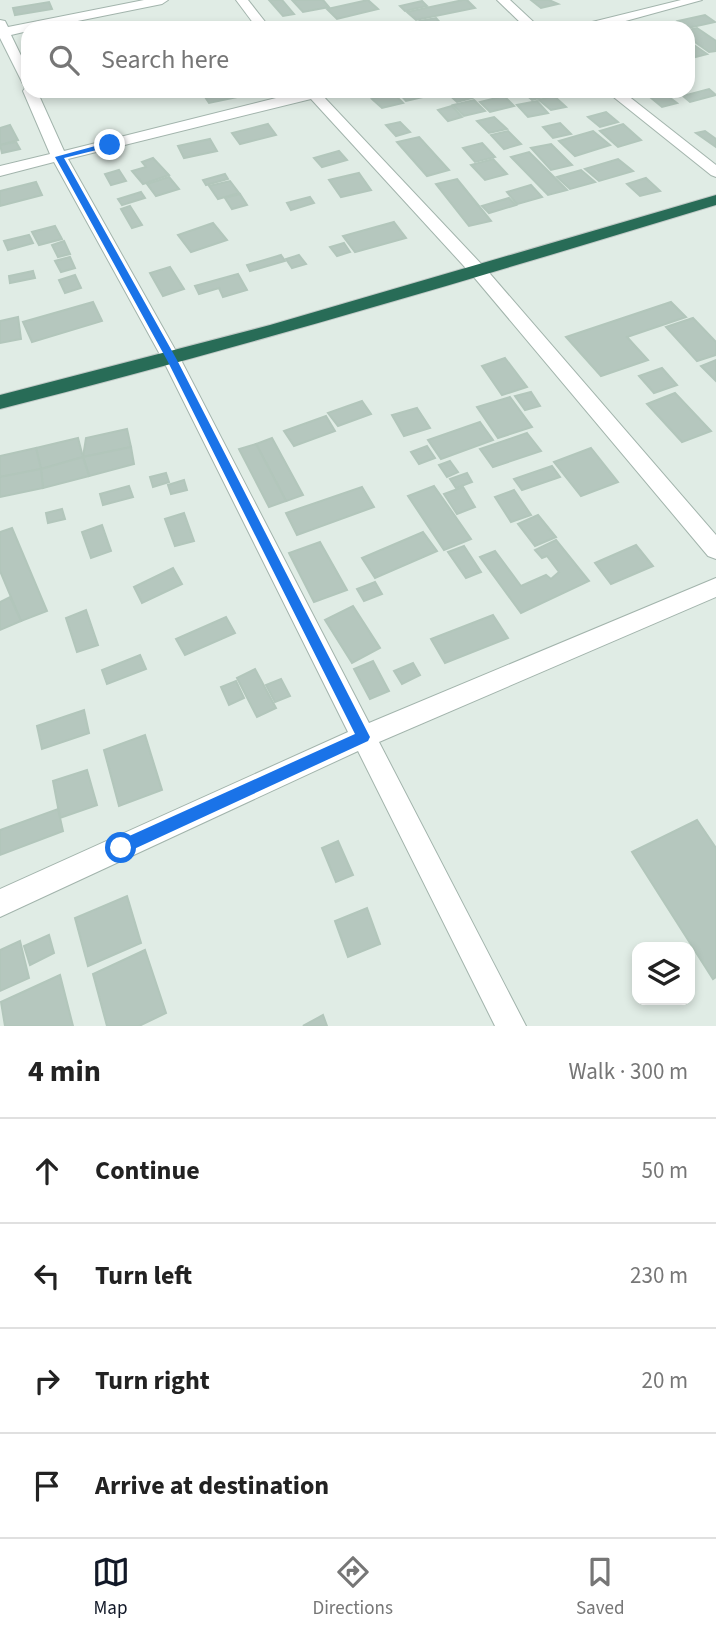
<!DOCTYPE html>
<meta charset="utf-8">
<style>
body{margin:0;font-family:"Source Sans 3",sans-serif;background:#f6f6f6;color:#222}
.controls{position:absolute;right:21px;bottom:21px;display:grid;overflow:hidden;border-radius:14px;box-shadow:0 4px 10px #0003}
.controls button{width:63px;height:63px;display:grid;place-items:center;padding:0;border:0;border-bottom:2px solid #e0e0e0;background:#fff;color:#222;font:35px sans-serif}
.stop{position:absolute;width:21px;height:21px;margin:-16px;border:5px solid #1a73e8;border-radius:50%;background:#fff}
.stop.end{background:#1a73e8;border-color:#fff;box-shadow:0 2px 7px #0008}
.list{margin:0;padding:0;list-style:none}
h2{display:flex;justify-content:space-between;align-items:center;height:91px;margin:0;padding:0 28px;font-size:30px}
h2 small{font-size:23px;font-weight:400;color:#767676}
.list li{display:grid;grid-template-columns:46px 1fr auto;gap:21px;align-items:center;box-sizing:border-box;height:105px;padding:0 28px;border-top:2px solid #e0e0e0}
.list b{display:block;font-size:26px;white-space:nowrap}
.list em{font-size:23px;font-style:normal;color:#767676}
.icon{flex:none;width:38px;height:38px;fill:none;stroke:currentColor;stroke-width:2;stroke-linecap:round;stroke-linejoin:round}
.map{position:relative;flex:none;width:716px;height:1026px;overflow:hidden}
.search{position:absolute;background:#fff;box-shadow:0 4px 10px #0003;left:21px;right:21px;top:21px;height:77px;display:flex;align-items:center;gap:18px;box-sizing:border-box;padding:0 24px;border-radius:21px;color:#767676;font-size:26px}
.sheet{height:511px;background:#fff}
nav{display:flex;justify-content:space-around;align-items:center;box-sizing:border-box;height:98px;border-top:2px solid #e0e0e0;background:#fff;font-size:19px;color:#767676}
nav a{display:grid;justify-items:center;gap:4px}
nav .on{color:#111827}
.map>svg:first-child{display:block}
.building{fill:#b5c7be;stroke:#b2c6bb;stroke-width:2}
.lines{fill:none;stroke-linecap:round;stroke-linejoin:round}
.street-casing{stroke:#a2b4ac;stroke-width:2}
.highway-casing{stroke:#c0c9c6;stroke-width:2}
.street{fill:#fff;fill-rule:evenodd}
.highway{fill:#286c57;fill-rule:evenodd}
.route{fill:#1a73e8}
</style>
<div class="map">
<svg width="716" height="1026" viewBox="0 0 716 1026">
<rect width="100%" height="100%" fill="#e0ece5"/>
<g class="building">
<path d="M269,0H282L294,14L283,16Z"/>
<path d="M292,0H323L329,7L303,12Z"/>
<path d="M368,0L378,9L337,19L327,9Z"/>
<path d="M463,0H467L475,8L416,20L407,12Z"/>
<path d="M531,0H549L558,4L541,8Z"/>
<path d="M422,1L427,6L405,11L400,6Z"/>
<path d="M49,2L52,9L15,15L13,8Z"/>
<path d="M705,15L715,22L688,28L678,21Z"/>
<path d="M436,18L443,26L427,28L420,21Z"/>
<path d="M697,28L716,41V51L709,52L688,37V30Z"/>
<path d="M688,41L707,54L688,59Z"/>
<path d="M709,89L716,95L690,102L683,96Z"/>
<path d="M201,91H233L237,97L209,103Z"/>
<path d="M397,91H428L432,95L406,101Z"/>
<path d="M445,91H464L472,98L457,102Z"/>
<path d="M531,91H567L532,100L524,93Z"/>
<path d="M661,91L677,103L662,107L644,92Z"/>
<path d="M393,93L403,103L382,108L372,99Z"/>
<path d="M504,96L514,106L490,112L480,102Z"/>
<path d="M554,96L566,107L551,110L539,100Z"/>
<path d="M474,100L485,111L464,116L453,105Z"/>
<path d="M537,101L548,113L528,117L517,105Z"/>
<path d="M452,106L462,117L448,121L438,110Z"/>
<path d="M606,112L618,122L600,127L588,117Z"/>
<path d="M494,117L507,129L489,133L477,121Z"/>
<path d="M400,122L410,132L396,136L386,125Z"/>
<path d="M560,123L571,134L553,138L543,127Z"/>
<path d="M268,124L276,135L240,144L232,133Z"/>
<path d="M623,124L641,140L618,147L600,131Z"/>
<path d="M10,125L18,140L0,145V128Z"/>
<path d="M508,131L521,144L504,149L491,135Z"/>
<path d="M593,131L610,145L575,156L559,141Z"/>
<path d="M705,131L716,139V147L696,133Z"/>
<path d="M419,137L449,170L427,176L397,142Z"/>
<path d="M210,139L217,151L184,158L178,146Z"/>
<path d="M16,142L20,149L2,153L0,145Z"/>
<path d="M482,143L495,157L475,162L463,148Z"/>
<path d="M551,144L572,165L551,170L531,148Z"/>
<path d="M339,151L347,160L322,167L314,158Z"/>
<path d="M529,152L567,190L548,195L511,157Z"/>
<path d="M153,158L169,175L143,184L132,171L146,167L142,162Z"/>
<path d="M493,159L507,174L485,180L471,165Z"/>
<path d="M618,159L633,171L599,181L585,169Z"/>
<path d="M119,170L126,181L111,185L105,174Z"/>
<path d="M581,170L595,182L570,189L557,177Z"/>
<path d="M359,173L371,190L341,197L329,180Z"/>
<path d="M225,174L228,179L206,185L203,180Z"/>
<path d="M169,177L179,189L156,196L147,184Z"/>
<path d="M646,178L660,191L640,196L627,184Z"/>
<path d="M457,179L491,221L469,226L436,184Z"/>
<path d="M230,181L239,193L218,199L209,186Z"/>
<path d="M36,182L42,195L0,206V191Z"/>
<path d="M531,185L542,197L517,204L507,192Z"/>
<path d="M141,192L145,198L122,205L118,199Z"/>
<path d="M240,194L247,205L232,209L225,198Z"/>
<path d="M310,197L314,203L291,210L287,203Z"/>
<path d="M509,198L516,205L489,213L482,206Z"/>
<path d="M130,206L142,225L132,228L121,209Z"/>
<path d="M394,222L406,238L355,252L343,236Z"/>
<path d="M213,223L227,240L191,252L178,235Z"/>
<path d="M55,226L62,239L39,245L32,232Z"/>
<path d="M29,235L33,243L8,250L4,241Z"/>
<path d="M64,241L70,254L58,257L52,245Z"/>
<path d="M344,243L350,252L337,256L330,247Z"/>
<path d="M281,255L285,261L250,271L247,265Z"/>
<path d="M299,255L306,264L292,268L286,259Z"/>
<path d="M70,257L75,268L61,272L55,261Z"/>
<path d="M170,267L184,289L163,296L150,273Z"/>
<path d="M33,271L35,278L10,283L9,276Z"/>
<path d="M238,274L247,290L223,297L219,288L199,294L195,286Z"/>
<path d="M75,275L81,288L65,293L59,280Z"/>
<path d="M93,302L102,321L32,342L23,322Z"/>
<path d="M671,302L686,317L627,337L648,360L601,376L566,337Z"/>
<path d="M18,317L21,339L0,343V321Z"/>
<path d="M693,318L716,342V355L697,361L666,327Z"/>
<path d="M505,358L527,387L502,395L482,366Z"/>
<path d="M716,360V381L701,366Z"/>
<path d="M662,368L677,385L654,393L639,376Z"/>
<path d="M531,392L540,406L525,410L515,396Z"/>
<path d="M675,393L711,431L682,442L647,404Z"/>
<path d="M510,397L532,427L498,438L477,407Z"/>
<path d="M362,401L371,414L338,426L328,413Z"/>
<path d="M417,408L430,428L404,436L392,415Z"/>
<path d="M326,416L335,431L294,446L284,431Z"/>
<path d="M480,422L493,440L441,459L428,440Z"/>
<path d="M127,429L131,447L83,457L86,438Z"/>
<path d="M527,433L541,451L493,467L480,449Z"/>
<path d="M78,438L83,457L41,469L36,448Z"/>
<path d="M272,438L303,495L286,501L256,444Z"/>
<path d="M256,444L286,501L269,507L239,449Z"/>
<path d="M427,446L435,458L419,464L411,452Z"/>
<path d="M131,447L134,464L89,476L83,457Z"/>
<path d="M36,448L41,469L0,477V456Z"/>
<path d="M591,448L618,482L581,496L554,462Z"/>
<path d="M83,457L89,476L43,488L41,469Z"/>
<path d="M450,461L458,472L447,477L439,465Z"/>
<path d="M552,466L560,477L522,490L514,479Z"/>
<path d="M41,469L43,488L0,497V477Z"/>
<path d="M166,473L169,482L153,487L150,477Z"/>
<path d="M467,473L472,482L456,488L450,479Z"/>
<path d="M184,480L187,490L171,494L168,485Z"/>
<path d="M129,486L133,497L103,505L100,494Z"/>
<path d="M434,486L471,539L444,550L408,496Z"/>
<path d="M362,487L374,507L297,535L286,513Z"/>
<path d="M463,487L475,507L457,514L444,494Z"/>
<path d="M514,490L531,515L511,522L495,497Z"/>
<path d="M62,509L65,519L48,523L46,513Z"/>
<path d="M184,513L194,541L175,546L165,519Z"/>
<path d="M538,515L556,537L535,546L518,524Z"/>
<path d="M102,525L111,551L91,558L82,532Z"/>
<path d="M12,528L47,611L21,621L0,571V532Z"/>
<path d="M423,532L437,551L375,578L362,558Z"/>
<path d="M556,540L589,581L521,613L480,557L495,551L521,586L546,575L551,579L559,572L547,556L542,558L535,550Z"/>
<path d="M320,542L347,590L314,602L289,553Z"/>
<path d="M636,545L653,566L611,584L595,563Z"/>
<path d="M464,546L481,572L466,578L448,552Z"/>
<path d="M173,568L182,584L142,603L134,587Z"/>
<path d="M375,582L382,594L364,601L357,589Z"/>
<path d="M10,597L21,621L0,630V602Z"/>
<path d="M353,606L380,648L352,663L325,620Z"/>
<path d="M86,610L98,645L77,652L66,618Z"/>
<path d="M493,615L508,638L445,663L431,639Z"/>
<path d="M226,617L235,633L185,655L176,639Z"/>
<path d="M140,655L146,669L107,684L102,670Z"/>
<path d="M373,661L389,691L370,699L354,669Z"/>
<path d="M413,663L420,675L402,684L394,671Z"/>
<path d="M255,669L276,708L257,717L237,678Z"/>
<path d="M281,679L290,696L275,702L266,685Z"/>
<path d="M236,681L244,698L229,705L221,687Z"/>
<path d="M84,710L89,733L42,749L37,726Z"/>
<path d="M145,735L162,790L119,806L104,750Z"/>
<path d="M87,770L97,805L60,818L53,781Z"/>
<path d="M58,809L63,831L0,855V830Z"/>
<path d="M697,820L716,848V977L713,979L632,852Z"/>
<path d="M338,841L353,875L336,882L322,848Z"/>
<path d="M127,896L141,943L88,966L75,918Z"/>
<path d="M367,908L380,944L348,957L335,921Z"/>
<path d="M49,935L54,953L30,965L24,946Z"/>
<path d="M20,941L29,978L0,991V950Z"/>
<path d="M145,950L166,1013L139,1026H107L93,974Z"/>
<path d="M60,975L73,1026H5L1,1002Z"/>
<path d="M323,1015L327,1026H303Z"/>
</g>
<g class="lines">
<g class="street-casing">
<g id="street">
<path d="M144,0H168L162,4L43,28H28V31L11,35L28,70V91H37L64,151L304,91H334L323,96L485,268L716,535V559L708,556L473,276L311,99L68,159L181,360L369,723L716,578V597L379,742L526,1026H495L358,751L0,917V889L348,732L163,360L54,162L0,176V166L50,154L23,91L25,88L0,38V20L5,21L8,27Z"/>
<path d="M236,0H248L270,28H257Z"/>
<path d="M497,0H510L540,28H526Z"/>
<path d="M681,0H702L600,28H579L580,25Z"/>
<path d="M606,91H622L716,165V177L711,175Z"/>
</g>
</g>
<g class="highway-casing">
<path id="highway" d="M716,195V205C479,277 241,348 0,409V395L270,325Z"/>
</g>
<use href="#street" class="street"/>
<use href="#highway" class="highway"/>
</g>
<path class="route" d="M110,142L113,146L64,158L177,360L370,737L368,741L121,855L116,853L114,848L116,842L355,734L167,360L55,157Z"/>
</svg>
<div class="controls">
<button><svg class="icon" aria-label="layers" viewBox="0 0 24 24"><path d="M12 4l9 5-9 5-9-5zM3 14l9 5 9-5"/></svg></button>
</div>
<div class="stop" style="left:121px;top:848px"></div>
<div class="stop end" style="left:110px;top:145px"></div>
<div class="search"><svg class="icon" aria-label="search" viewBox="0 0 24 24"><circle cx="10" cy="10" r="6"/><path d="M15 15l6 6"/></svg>Search here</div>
</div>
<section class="sheet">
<h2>4 min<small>Walk · 300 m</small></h2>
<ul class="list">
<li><svg class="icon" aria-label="ahead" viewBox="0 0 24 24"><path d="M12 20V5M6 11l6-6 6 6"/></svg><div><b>Continue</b></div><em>50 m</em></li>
<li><svg class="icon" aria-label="left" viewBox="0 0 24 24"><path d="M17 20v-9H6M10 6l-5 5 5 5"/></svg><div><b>Turn left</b></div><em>230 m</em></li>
<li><svg class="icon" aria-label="right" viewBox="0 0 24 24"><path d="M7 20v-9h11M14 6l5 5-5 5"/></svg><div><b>Turn right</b></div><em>20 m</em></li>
<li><svg class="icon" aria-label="arrive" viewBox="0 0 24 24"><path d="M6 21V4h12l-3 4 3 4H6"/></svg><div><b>Arrive at destination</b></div></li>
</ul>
</section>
<nav>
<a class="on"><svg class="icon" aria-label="map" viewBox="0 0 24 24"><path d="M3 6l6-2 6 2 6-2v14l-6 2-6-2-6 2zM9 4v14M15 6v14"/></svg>Map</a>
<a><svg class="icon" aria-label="directions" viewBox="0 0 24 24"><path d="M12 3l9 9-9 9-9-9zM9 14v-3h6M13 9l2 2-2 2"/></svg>Directions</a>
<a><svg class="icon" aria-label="saved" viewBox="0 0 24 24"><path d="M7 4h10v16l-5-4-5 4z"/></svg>Saved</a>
</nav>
